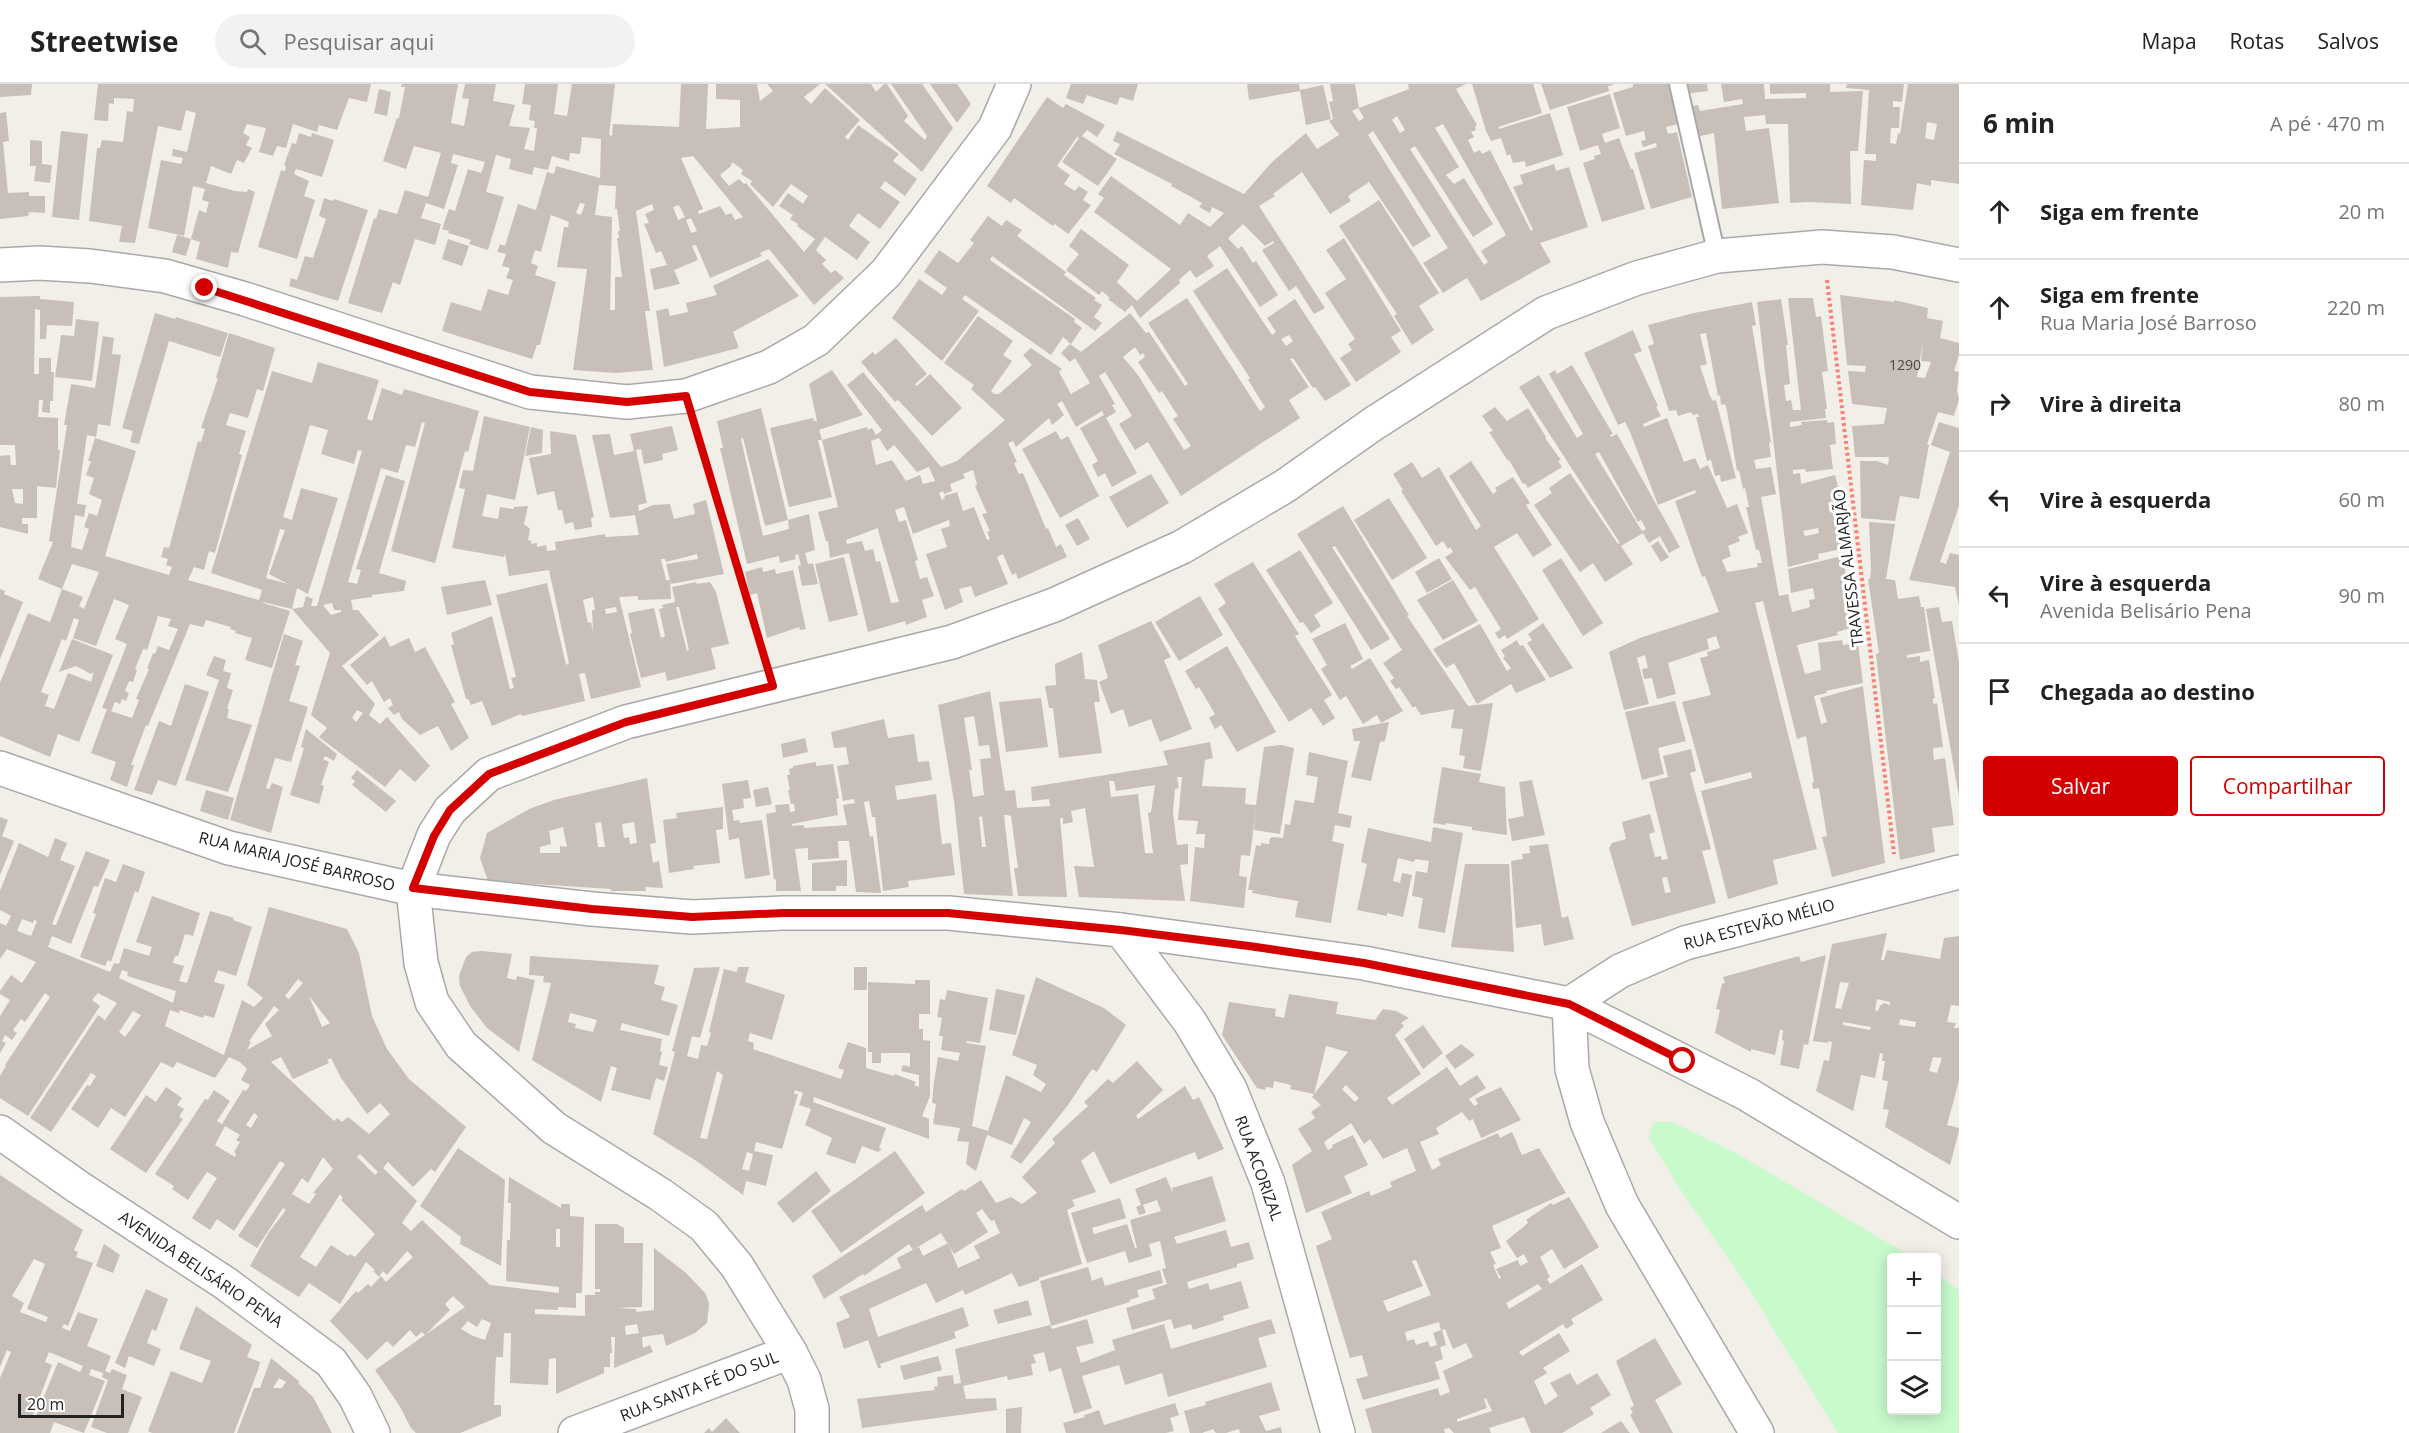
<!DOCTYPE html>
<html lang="pt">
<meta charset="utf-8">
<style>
body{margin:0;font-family:"Open Sans",sans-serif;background:#f2f2f2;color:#222}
.controls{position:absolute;right:18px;bottom:18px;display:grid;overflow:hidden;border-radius:6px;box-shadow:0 3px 15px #0003}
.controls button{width:54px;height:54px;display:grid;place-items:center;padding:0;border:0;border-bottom:2px solid #e0e0e0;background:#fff;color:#222;font:30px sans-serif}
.scale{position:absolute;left:18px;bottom:15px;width:106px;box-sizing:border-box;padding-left:6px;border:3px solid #222;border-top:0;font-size:16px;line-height:21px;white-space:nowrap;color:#222;-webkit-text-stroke:4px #fff;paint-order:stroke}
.stop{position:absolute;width:18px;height:18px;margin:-14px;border:4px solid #d40000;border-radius:50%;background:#fff}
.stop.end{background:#d40000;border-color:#fff;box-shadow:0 2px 6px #0008}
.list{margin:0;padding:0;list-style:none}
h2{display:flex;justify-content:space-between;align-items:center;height:78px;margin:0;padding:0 24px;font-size:26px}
h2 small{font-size:20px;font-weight:400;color:#767676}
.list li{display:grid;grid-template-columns:39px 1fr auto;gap:18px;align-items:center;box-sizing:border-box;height:96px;padding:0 24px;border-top:2px solid #e0e0e0}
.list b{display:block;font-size:22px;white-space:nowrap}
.list p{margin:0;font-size:20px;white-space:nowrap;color:#767676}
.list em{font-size:20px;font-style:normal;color:#767676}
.actions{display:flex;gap:12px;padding:18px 24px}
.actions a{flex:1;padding:14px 0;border:2px solid #d40000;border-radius:6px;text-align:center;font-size:21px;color:#d40000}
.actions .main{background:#d40000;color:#fff}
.icon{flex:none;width:33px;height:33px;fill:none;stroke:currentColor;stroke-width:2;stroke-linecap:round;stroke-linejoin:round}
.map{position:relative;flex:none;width:1959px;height:1349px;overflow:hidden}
header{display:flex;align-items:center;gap:36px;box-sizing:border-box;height:84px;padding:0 30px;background:#fff;border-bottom:2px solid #e0e0e0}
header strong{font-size:28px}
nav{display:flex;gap:33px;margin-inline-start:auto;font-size:21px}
.search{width:420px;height:54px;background:#f2f2f2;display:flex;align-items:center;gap:15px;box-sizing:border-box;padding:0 21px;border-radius:33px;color:#767676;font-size:22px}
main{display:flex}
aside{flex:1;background:#fff}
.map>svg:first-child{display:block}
.park{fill:#c8facc}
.building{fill:#c7bfb8;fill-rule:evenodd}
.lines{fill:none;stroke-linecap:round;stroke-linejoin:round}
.service-casing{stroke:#a9a9a9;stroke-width:20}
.minor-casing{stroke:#a9a9a9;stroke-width:36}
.path{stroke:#fa8072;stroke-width:4;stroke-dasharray:3 3;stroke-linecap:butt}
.service{stroke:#fff;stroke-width:16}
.minor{stroke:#fff;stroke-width:33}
.route{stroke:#d40000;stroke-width:8}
.labels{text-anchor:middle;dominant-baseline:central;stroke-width:6;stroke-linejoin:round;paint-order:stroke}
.number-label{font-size:14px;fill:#4b4948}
.street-label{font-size:16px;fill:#222;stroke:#fff}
</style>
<header>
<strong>Streetwise</strong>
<div class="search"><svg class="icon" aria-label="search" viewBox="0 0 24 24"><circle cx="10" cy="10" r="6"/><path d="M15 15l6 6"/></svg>Pesquisar aqui</div>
<nav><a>Mapa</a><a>Rotas</a><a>Salvos</a></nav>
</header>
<main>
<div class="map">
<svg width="1959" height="1349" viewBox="0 0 1959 1349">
<rect width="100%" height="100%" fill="#f2efe9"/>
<path class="park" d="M1658,1038H1672L1736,1069L1912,1173L1892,1174V1326H1936L1937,1190L1959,1206V1349H1838L1745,1199L1684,1111L1649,1055L1652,1040Z"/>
<g class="building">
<path d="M0,0H32L31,11L0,13Z"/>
<path d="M98,0H371L367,18L349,14L337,46L319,41L317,48L293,40L286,64L277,62L273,72L259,68L266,44L247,40L243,49L250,53L246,61L252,64L244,79L237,76L231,90L211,82L206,99L235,107L247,108L248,105L255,108L238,169L231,168L228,184L196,175L200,158L191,155L186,172L172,168L177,151L191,155L199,126L206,129L209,118L202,116L205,105L193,102L184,152L148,144L161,76L181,80L183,74L172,72L173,65L187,68L196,29L186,26L181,47L158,42L135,159L119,158L122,142L89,137L97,64H100L102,56L123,58L127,27L133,28L134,15L114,14V20L109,19L108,37L94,36Z"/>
<path d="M402,0H458L451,39L464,42L469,15L462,14L465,0H496L493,17L515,21L509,42L530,44L524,65L534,67L537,44H534L535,37L529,36L531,21L522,20L525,0H558L554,30L567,32L572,0H615L609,51L612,52L613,40L679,43L681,0H708L706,45L740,43V16L716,15V0H757L760,17L773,7L767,0H820L804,13L811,20L825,4L860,36L845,53L848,56L858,41L899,70L893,77L917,95L905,112L885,97L880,104L900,118L880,145L858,129L849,142L870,158L857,176L825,153L816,166L826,176L822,180L831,189L835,186L844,194L814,221L769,165L760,169L762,172L710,194L696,161L692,162L698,176L674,186L680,200L654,206L650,185L667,181L661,167L656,169L644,140L649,139L645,130L654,126L652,120L636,127L650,227H645L653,286L615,289L573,286L587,185L557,183L564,143H568L569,138L551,131L541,168L535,166L531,179L538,182L535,191L556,198L540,261H537L532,275L442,247L451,218L481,227L488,205L508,211L513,196L506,194L510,184L502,182L506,170L497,168L500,160L505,162L518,120L536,126L547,88L554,90L556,82L600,94L601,55L582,53L580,70L570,69L569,77L552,72L548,86L534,83L532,91L509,85L511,75L496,71L486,108L504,113L488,166L469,160L471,156L448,149L449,147L442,145L449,125L455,127L468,85L481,89L485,78L453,70L451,79L458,81L444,125L426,119L421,134L441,140L435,161L415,155L400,201L393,198L382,229L348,219L374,134L376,135L379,125L397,130L405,106L428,113L441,69L414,62L406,85L383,77L397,34H399L405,3H401ZM693,72L743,133L735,136L731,129L726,131L720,122L699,130L698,127L703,125L681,74ZM732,78L743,86L741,90L752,97L750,100L773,123L791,100L808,112L803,120L788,109L779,122L793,131L790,135L798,140L797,142L815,155L804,168L746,99L744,100L739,95L729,102L720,91L731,82ZM599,101L616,102L615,125H617L620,147H618L619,154H617L622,193H615V226H610L612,133L595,131ZM580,119L585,120L581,131L576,129ZM679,121L685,133L678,136L673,123ZM691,134L697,147L691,149L686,136Z"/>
<path d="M825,0H871L876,8L884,0H887L908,32L904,37L925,56L927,52L891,0H922L953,44L922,88Z"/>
<path d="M930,0H957L971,20L957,39Z"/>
<path d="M1071,0H1138L1133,17L1120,13L1117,21L1087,11L1083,20L1066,14Z"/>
<path d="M1247,0H1299L1300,6L1323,1L1331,35L1306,41L1300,7L1249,16Z"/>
<path d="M1330,0H1355L1359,24L1409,5L1408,0H1466L1456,5L1477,41L1475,43L1476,46L1471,48L1474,53L1468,56L1474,69L1480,66L1482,70L1490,66L1531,147L1533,146L1513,103L1523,100L1520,91L1554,80L1556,87L1569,83L1588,143L1540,159L1551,178L1481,217L1467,194L1443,209L1423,179L1448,164L1373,47L1368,51L1431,152L1413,163L1369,98L1348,112L1351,117L1330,130L1302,88L1273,110L1275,112L1259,122L1325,224L1314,230L1296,202L1289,207L1262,166L1274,159L1273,157L1265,162L1243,140L1228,154L1238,165L1242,162L1253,179L1256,177L1278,211L1260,223L1220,162L1207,172L1214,182L1196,194L1190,186L1179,196L1180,199L1140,234L1132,221L1125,228L1108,215L1110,214L1102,207L1099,211L1066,186L1079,170L1069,162L1081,145L1129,181L1117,198L1137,217L1171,185L1094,128L1104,114L1098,110L1111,92L1180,141L1188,129L1210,143L1224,129L1212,123L1210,129L1199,123L1202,119L1171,102L1172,100L1114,70L1120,60L1113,57L1117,47L1244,110L1272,78L1306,49L1317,65L1339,51L1329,37L1333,35L1329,18L1333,17ZM1358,24L1364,34L1359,37L1352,27ZM1397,32L1405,46L1400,49L1392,36ZM1443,40L1506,151L1481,167L1488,178L1484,181L1410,65L1415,62L1473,153L1493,140L1464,94L1454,100L1446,91L1459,83L1435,44Z"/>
<path d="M1472,0H1533L1542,29L1498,43L1499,45L1550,29L1563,71L1526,83L1525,77L1513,79L1510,70L1507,72L1501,54L1491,57L1486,47Z"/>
<path d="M1541,0H1613V1L1608,2L1609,7L1550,26Z"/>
<path d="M1633,0H1674L1675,4L1670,6L1678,40L1666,43L1668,50L1677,48L1692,113L1651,125L1634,69L1657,63L1656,59L1643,63L1641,57L1646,56L1644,47L1626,52L1613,9L1633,3Z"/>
<path d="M1682,0H1707L1708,7L1684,10Z"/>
<path d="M1721,0H1764L1765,15L1806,14V9L1770,10V0H1830V8L1863,7L1858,67H1850L1851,120L1808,118L1790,119L1788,40H1766L1765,31L1744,33L1746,47L1769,44L1779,119L1722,125L1714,49L1695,53L1688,23L1698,21L1700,27L1743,20L1742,15L1724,18Z"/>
<path d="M1847,0H1904L1902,18L1893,17V23H1900L1899,44H1891L1890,59L1896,60L1898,49L1900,50L1908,0H1959V100L1931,96V102L1917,99L1913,126L1861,121L1864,76L1876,77V70H1865L1869,6L1846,4ZM1927,38L1937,40L1934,56L1925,54Z"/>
<path d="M379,5L391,8L387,32L374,29Z"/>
<path d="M1610,10L1620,44L1602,50L1605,59L1619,54L1631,85H1633L1645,125L1602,138L1583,79L1595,75L1594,72L1601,70L1598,61L1580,67L1567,23Z"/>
<path d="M1047,13L1063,24L1066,20L1105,41L1097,53L1087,46L1082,52L1117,75L1098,102L1062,78L1079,54L1077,53L1057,82L1070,91L1064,100L1075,107L1079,102L1088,108L1083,116L1091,121L1068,150L1055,140L1053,142L1014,114L1011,119L987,102Z"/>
<path d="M6,28L9,57L3,58L8,109L29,108V112H45V129L29,128L28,132L0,135V29Z"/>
<path d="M61,47L88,50L79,136L52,133Z"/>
<path d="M299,49L311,53L312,49L334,56L322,93L296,85L294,90L309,97L304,112L315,116L297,175L258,163L281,86L285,87L286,82L284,81L292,59L296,60Z"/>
<path d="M30,56L42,57V80L52,81L50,99L34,97L36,82H30Z"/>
<path d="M324,114L332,117L334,115L368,126L338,217L289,202L291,194L297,196L305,172L313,174L326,135L319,132Z"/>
<path d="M1379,116L1439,209L1419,222L1434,246L1412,261L1394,232L1397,230L1339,142Z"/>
<path d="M988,132L1002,142L1006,136L1022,146L1017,152L1066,188L1064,191L1096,214L1094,216L1102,221L1094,233L1102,239L1095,247L992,172L990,176L1075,235L1074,238L1082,244L1071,260L1063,253L1051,271L965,211L962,215L979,227L942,277L892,234L919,195L942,211L947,204L924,188L939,166L958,179L974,159L970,156Z"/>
<path d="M1344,154L1401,247L1391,253L1401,268L1356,298L1340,274L1352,266L1348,260L1355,255L1325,209L1346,195L1326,166Z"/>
<path d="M448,155L469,162L462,182L442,175Z"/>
<path d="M768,175L799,212L733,248L739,264L664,283L656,227L668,224L670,232L688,228L686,219L717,211L713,202Z"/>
<path d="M1227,184L1272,251L1276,248L1267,234L1295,215L1351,301L1325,317L1315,303L1313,304L1293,274L1290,275L1309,303L1289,316L1300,334L1181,412L1148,358L1135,366L1119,340L1132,332L1105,288L1099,292L1115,320L1112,321L1116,328L1106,334L1137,389L1112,403L1105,389L1098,393L1092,381L1098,377L1080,344L1104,331L1102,327L1076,343L1062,317L1057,320L1064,331L1052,341L1049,334L1016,363L1013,357L1008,359L1017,378L1014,379L1019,390L1023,389L1046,445L1048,444L1056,463L1061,460L1067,473L1018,495L1016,489L1012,491L1003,470L997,473L1008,500L975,513L971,502L959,505L963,518L945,526L926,470L947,463L941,445L950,442L949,436L913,450L904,423L895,426L899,438L906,436L918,476L915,477L920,495L927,493L934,512L922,516L927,533L906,541L905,537L868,548L849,469L830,474L828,457H826L818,428L838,423L822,356L867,343L868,346L872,344L876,351L882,346L847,301L863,288L941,383L957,377L1005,336L971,305L974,301L944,279L978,232L1013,257L1003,271L1012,277L991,307L994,310H999L1032,281L1023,271L1031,264L1062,285L1059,288L1071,310L1090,299L1075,274L1070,278L1061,269L1070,260L1081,268L1130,229L1146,249L1149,248L1185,302L1188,300L1148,239L1187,214L1260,327L1265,323L1248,296L1250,294L1193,207ZM1289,251L1293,257L1286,262L1281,255ZM1135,263L1140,271L1143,269L1145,273L1138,278L1159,309L1162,307L1178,332L1173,335L1191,362L1184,366L1138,291L1123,273ZM879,354L887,367L894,361L917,388L929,383L935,397L923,400L920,391L906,397L892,376L876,381L871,357ZM973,386L977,400L975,402L987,429L982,430L990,447L987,448L990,455L987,456L974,423L963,427L957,408L944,412L945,414L942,416L939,409L943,407L944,410L952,407L950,400L965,394L963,390ZM878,444V446L899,518L891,519L880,477L876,478L873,465L865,467L862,457L847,460L846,456Z"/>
<path d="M1840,211L1894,218V216L1928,224L1927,234L1943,237L1940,254L1959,259V271L1954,287L1959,288L1957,307L1959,315L1954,332L1938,328L1927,360L1929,361L1919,415L1900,412L1895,437L1861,434L1860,377H1877L1888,381L1889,373H1855L1852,342L1884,340L1887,324L1852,320L1848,287L1865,288L1866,282L1847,281ZM1923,258L1921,277L1931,278L1925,294L1917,293Z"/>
<path d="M40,212V215L74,218L72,242L47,241L46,255H40V226L35,225L34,290H39V274H51V288H54L53,317H50V329L42,328L43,316H39L38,333L58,334V366H60L56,404L37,402V434H22V440H28V450L0,443V372L10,371L11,381H16L15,361H0V213ZM12,405H23V420L15,419Z"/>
<path d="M1788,214H1813L1816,233L1821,232L1828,287L1822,288L1827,325H1825L1826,334L1790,338V343L1802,341L1801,338L1827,336L1828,339L1834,338L1836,360L1830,361L1833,385L1806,388L1805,385L1793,386V390L1800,389L1801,400L1835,391L1841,414L1845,413L1850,463L1818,470L1819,475L1788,483L1757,218L1781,215L1788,261H1786L1790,300L1784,301L1786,317L1791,316L1793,326H1801ZM1818,444L1819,449L1805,452L1803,447Z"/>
<path d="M1752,218L1756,241L1752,242L1771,358L1769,359L1771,373L1754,376L1756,385L1771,383L1776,410L1761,413L1779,512L1788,510L1792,528L1810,523L1809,516L1815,515L1813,504L1791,509L1788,485L1842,472L1847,496L1852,495L1855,532L1852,533L1854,543L1837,548L1838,551L1797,561L1805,590L1821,586L1818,559L1842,556L1843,561L1858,559L1863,599L1826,607L1827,609L1814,612L1821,640L1827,638L1820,614L1863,602L1885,779L1832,793L1822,753L1827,752L1819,704L1813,705L1812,699L1814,698L1806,652L1797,655L1763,517L1755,519L1817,765L1773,776L1778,800L1728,815L1701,707L1752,694L1751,688L1705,700L1682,618L1711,611L1700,574L1708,572L1707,568L1720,564L1716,552L1707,555L1709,565L1668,579L1676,610L1657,615L1652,594L1644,595L1642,585L1648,584L1645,571L1637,574L1649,620L1624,626L1609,568L1640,554L1719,528L1705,492L1702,493L1675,417L1696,409L1695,406L1658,421L1630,348L1625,338L1618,341L1584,269L1633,246L1642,267L1634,270L1658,322L1656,323L1661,332L1643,340L1644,343L1667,334L1684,378L1695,374L1700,385L1708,381L1727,424L1737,420L1748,449L1738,453L1740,457L1728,462L1731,472L1722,476L1727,488L1758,483L1757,479H1762L1759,466H1756L1746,423H1749L1745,404L1743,405L1739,386L1737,387L1727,327L1725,320L1721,321L1720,311L1718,312L1706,249L1700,250L1707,280L1700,282L1710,312L1713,317L1716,316L1736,394L1721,398L1720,391L1715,392L1711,376L1707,377L1696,333H1699L1698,330L1693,331L1691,328L1678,332L1676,326L1669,327L1648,262L1654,260L1648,241L1694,229Z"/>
<path d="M155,229L175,235L176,233L228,249L220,273L169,257L139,360L130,358L133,347L122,344Z"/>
<path d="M76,235L99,238L92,297L55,293L61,251L74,252Z"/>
<path d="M229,249L275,264L263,307L257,305L248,334L230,329L226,341L246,347L239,370L242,371L215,469L209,467L204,486L194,483L188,496L259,516L262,506L211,489L272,287L312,299L318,278L379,296L367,335L372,337L382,304L402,311L404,305L479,327L468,368L465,367L435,479L391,467L425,339L422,338L415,363L406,361L398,389L381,384L348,498L357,500L361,486L356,485L386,391L405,397L379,489L406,497L404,507L372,511V513L351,516L353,526H358L379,551L342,582L375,620L369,631L380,640L387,633L430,682L415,698L400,685L385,703L319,653L327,644L311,631L330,569L292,525L303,523L306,512L313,515L311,522H317L362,367L358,366L354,380L321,370L328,346L310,341L283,433L292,436L301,404L338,414L308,510L297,504L292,525L263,518V519L290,527L272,584L245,576L252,554L235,549L236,547L230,545L231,543L206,536L203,543L190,540L148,642L146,641L131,681H134L127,703L110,696L116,678L91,669L107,625L102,624L127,560L115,555L129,521L114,515L96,562L73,554L79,536L74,534L66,557L62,555L41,608L49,611L45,622L54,625L68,589L91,598L94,588L91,590L76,582L59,588L72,555L113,571L79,658L58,650L50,673L0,652V599L28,529L50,538L62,505L38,495L53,458L49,457L67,341H64L71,300L95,304L103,252L114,254L112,270L121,271L110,342L98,340L96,353L87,351L77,420L86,421L84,433L75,431L71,463L82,466L89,445L84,443L89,429L97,432L102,416L89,410L94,394L86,391L91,377H88L95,354L136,367L105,472L169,491L172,483L166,481L168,475L161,473L164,463L169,464L198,357L201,358L205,345L201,344L218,294H216ZM280,445L285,446L269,490L288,500L266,494ZM72,480L99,488L84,525L79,522L83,513L62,505ZM332,519L334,526H341V528L331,531L323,521ZM158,532L171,535L168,542L178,545L169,566L158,562L155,570L153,569L147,585H149L136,615L139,616L132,634L111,627L115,618L120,620L122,615L126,617L129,609L125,607L129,597L133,598L137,586L135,585L143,565L147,566ZM357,626L363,629L356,638L352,634Z"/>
<path d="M896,254L927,290L915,300L917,302L930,290L962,324L932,352L898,316L895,318L861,278L873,268L875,271Z"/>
<path d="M1572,281L1613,350L1610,351L1611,353L1617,350L1680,463L1669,469L1660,452L1649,459L1643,449L1621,462L1633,480L1605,498L1593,479L1580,488L1534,421L1552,409L1549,404L1570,389L1618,460L1620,459L1519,303L1539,291L1577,354L1583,350L1549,290L1555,286L1557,290ZM1599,368L1638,438L1641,436L1646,445L1642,447L1595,370Z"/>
<path d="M832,286L863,331L819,346L822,356H818L832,413L789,423L770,344L813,334L814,337H817L809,300Z"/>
<path d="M1495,323L1507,337L1528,324L1546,353L1545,354L1561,376L1558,377L1562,383L1528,404L1525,399L1523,400L1509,376L1508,377L1489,348L1493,347L1482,332Z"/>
<path d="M761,324L788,436L765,442L743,354L741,355L763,452L789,445L788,436L809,430L815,466L805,469L808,480L813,479L818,500L802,502L798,482L801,481L798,470L795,471L796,475L780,479L779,472L747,480L720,364H723L717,337Z"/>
<path d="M484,332L530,343L515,416L487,410L482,432L498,435L500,423L514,425V423L528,422L524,440L530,445L528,456L531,457V460L537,459V463L546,461L547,467L556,466L555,458L605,450V453L639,451L635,431L610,434L592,351L610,350L614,371L634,367L630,350L672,342L678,366L662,370L663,376L644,380L641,365L636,366L647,419L638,421L639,427L653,421L670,420L674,435L695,430L693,420L706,416L724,490L671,500L666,480L698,475L697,470L666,478L665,475H661L666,496H670L671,515L638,516V512L619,513L641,603L591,615L585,589L579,590L585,617L522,632L521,630L492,642L482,617L471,621L468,615H466L451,561L454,560L451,549L492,532L510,605L514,604L511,594L516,593L496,511L547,499L566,581L569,579L549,486L509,492L505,469L504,473L452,464L465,405L459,404L463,386L473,387ZM593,513L595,526H592L593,548L591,538L588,539L583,516ZM616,523L617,528L606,530L605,525Z"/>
<path d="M1939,338L1959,344V422L1940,478L1946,480L1950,469L1959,471V521L1955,503L1909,496L1950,368L1931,361Z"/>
<path d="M531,343L543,346L542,369L525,372Z"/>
<path d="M550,347L576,351L594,433L591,434L592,443L575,446L573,438L565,440L562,426H558L554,407L537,411L529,374L551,370Z"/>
<path d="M1056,347L1061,356L1068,352L1099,412L1060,434L1022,365Z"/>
<path d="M1471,377L1493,410L1497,407L1495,404L1513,393L1530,419L1526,421L1552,461L1533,473L1517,449L1494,463L1539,535L1507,555L1505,551L1499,555L1495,549L1501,545L1475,503L1470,506L1445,473L1453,468L1450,463L1448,465L1443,457L1436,462L1401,407L1403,406L1393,390L1412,378L1422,394L1439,383L1476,446L1481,442L1449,392Z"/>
<path d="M1151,390L1169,419L1127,444L1109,413Z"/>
<path d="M1389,414L1427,474L1392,496L1354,436Z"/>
<path d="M1343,422L1409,531L1407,532L1468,622L1493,619L1481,687L1463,684L1465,672L1459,671L1463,645L1451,644L1454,625L1421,631L1415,622L1413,624L1399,603L1396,605L1390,597L1394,594L1383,579L1402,566L1335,462L1332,463L1390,555L1371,566L1297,450Z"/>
<path d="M1078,434L1090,455L1077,462L1065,441Z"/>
<path d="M1869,438L1895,440L1886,495L1895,496L1898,515L1919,512L1921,523H1924L1930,567L1907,571V574L1920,572V578L1929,576L1935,614H1933V620L1937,619L1943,663L1933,664L1934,676L1945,674L1954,741L1932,744L1935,768L1900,776L1876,570L1879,569L1868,495H1870L1871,485Z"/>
<path d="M1658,457L1669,473L1661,478L1651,462Z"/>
<path d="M1300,466L1333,519L1314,531L1321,542L1311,549L1303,538L1300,539L1266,486Z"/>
<path d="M844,473L858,531L829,538L815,480Z"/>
<path d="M1439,474L1452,495L1427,509L1415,488Z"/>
<path d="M1561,474L1603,539L1583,552L1542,486Z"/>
<path d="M1253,478L1299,550L1295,552L1332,611L1324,616L1335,634L1323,642L1311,624L1289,638L1218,525L1226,519L1214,500Z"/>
<path d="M762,483L763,488L775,485L776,490L793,486L806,545L800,546L799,543L767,554L757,509L750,511L745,488Z"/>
<path d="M485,496L492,521L447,531L441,503Z"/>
<path d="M1453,496L1478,537L1443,556L1417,516Z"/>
<path d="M696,498L697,500L710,498L716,508L729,560L711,564L716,585L667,597L665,588L641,594L630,550L632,549L628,529L654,524L661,554L665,552L659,525L663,524L662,521L675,518L672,503ZM676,523H679L689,566L687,567Z"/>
<path d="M0,505L5,507L4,510L23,518L0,575Z"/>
<path d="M1200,512L1223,551L1179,577L1155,538Z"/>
<path d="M1939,523L1942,538L1952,537L1959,578V713L1926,525Z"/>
<path d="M1151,537L1171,573L1164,576L1192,645L1160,658L1151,635L1129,643L1123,625L1111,630L1099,598L1108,594L1098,561Z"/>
<path d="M1345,539L1363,575L1350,582L1352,585L1370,574L1403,627L1381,639L1377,631L1363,640L1346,612L1340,616L1321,585L1327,581L1312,555Z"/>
<path d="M1543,539L1573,584L1550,594L1527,559L1532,556L1528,550Z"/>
<path d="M1480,540L1507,587L1511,584L1503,574L1505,572L1501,566L1517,556L1520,562L1523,561L1546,596L1516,609L1511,600L1477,620L1454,579L1446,584L1433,565Z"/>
<path d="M284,550L303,557L295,581L300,582L289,617L308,623L291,678L275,674L266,704L269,705L272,699L283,703L271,749L230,736Z"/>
<path d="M385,552L390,563L409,554L415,568L425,563L455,618L451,620L469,654L451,667L438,642L420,651L402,635L399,628L394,631L388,624L393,621L390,614L384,618L372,597L367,601L350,581Z"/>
<path d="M1227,562L1276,648L1237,668L1221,641L1215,645L1209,634L1215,630L1199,603L1196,605L1185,587Z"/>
<path d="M1082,568L1085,595L1097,596L1100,618H1094L1102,669L1059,674L1053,624H1049L1045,602L1056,601L1055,580Z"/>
<path d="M214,572L226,576L223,587L231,589L227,604L233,606L227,625H229L227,634L252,641L228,708L185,696L219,596L206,591Z"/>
<path d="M185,600L209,608L176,702L158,696L152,711L134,706L159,637L171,642Z"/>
<path d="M990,607L1005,707L1015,706L1017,724L1050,722L1049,715L1032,717L1031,703L1168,681L1163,667L1210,658L1213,674L1205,676L1202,702L1246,704L1245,720L1256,721L1264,663L1281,661L1294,664L1280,750L1254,746L1256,725L1250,772L1241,771L1239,792L1247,793L1244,824L1190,817L1195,763L1204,764L1205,750H1196L1198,737L1178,736L1182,693H1177L1179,704L1175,705L1173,728L1177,761L1188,760V780L1180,781L1185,817L1079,813L1074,782L1094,783L1085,724L1071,727L1073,738L1063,740V734H1060L1067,813L1018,812L1014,784H1018L1011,732L1007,731H1004L1013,812L964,810L954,717L938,621ZM974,632L979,662L989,661L991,674L980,675L984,711L973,713L969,686H972L964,634ZM1109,697H1114L1116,707L1155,701L1151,728L1148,729L1153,769H1145L1138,710L1111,713ZM982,732L986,763H982L979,733Z"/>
<path d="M1041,614L1048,663L1006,668L999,618Z"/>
<path d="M1675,617L1686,657L1658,664L1664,690L1642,696L1625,628Z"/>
<path d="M884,635L888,654L914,650L918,678L929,677L932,696L895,702L897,716L936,710L942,760L951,759L955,791L908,797L909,803L883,807L875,733H872L869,717L864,718L870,753L873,752L881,809L856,808L849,757H838L839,774L808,776V764L795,765L801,807H776V795L774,796L766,730L776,728L775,721L789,720L790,728L795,727L794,720H791L788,706H790L787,691H790L789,685L793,684V682L816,678V682L833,680L839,714L836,715L838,731L792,740V742L804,741V744L847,741L843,721L855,719L854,715L843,717L837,682L849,680L846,663L834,664L831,648Z"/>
<path d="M1389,638L1385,657L1380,658L1371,697L1351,693L1360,657H1354L1352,645Z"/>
<path d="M306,645L337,670L334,677L325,672L323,675L329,678L321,701L324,702L319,720L290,711L304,664L301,663Z"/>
<path d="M805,654L808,668L783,674L781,660Z"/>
<path d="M1691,665L1696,687L1690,689L1711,765L1702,767L1716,819L1632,842L1609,764L1612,759L1626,755L1622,738L1650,730L1655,748L1649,750L1655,773L1661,772L1662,776L1668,775L1649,698L1668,693L1663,672ZM1667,793L1671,808L1665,809L1662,794Z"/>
<path d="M1309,668L1348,677L1338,729L1352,732L1350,744L1335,741L1332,757L1344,760L1331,839L1295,833L1298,817L1252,809L1253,806H1248L1256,761L1261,762V759L1269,760L1270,754L1274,753L1283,754L1285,740L1290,741L1295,716L1314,719L1318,693L1306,691Z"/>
<path d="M1442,683L1481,690L1479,698L1505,703L1507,751L1472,746V743L1446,739V741L1433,739Z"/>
<path d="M357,686L396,717L386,728L352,701L355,697L351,694Z"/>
<path d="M647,694L656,759L650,760L653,779L659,777L663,804L645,803L646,807H611V805L488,797L480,774L487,749L529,725L554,716ZM601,738L605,763H598L595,739ZM634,738L637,759L630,760L629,753L624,754L622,740ZM563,743L567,763L560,762V769H540V763L551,760L549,747Z"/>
<path d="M748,696L751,714L743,715L744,724L732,726L734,737L739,736L740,739L762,736L770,791L745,795L739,754L729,756L722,700Z"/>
<path d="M1532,696L1545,751L1512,757L1508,735L1524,732L1519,698Z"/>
<path d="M768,703L772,720L756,723L753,706Z"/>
<path d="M206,706L234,714L228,736L200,727Z"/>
<path d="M723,723V745L716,746L720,779L693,782L694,785L669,789L663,736L677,734L676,729Z"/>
<path d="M0,733L8,736L2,752L14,757L0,791Z"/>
<path d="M1433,743L1463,749L1445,849L1418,844L1423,814L1412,812L1416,787L1427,789L1429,777L1415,775L1414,778L1398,774L1393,797L1400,799L1402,789L1412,791L1403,833L1387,829V832L1357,826L1367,780L1361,778L1368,744L1431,758Z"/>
<path d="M55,754L67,759L60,776L75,782L52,840L56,841L86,767L110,776L98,803L94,802L71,860L52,852L48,863L110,888L114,879L119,880L124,864L149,872L152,863L136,858L152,812L200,829L193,852L185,850L178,872H175L173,879L184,882L179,897L187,899L210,827L234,834L233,836L252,843L236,892L218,886L214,898L225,901L214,934L204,931L203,934L180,926L179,929L170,926L165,942L224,971L242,916L254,923L263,914L247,901L269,823L347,845L359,869L372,932L387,965L409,995L466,1043L435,1088L431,1085L413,1103L388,1078L383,1084L417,1117L402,1139L410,1146L411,1147L422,1136L490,1201L559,1209V1203L506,1197L507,1156H510L511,1119H508L509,1093L561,1124V1120H570V1132L584,1133L582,1209H576V1224L558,1223V1226L535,1225V1230L585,1232V1211H595V1208H600V1205H595V1140H617L624,1144V1159H643L642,1223L616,1224L636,1225V1228L654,1226V1164L686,1189L706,1210L709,1220L707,1239L695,1249L666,1262L663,1250L642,1253L643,1264L650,1261L653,1268L614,1284L615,1253H611L612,1269H610V1283H604V1289L556,1310V1274L549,1275L548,1301L510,1299L511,1249H504L503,1273H496L494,1321H501V1332L460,1349H416L411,1344L399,1321L375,1286L465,1223L453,1212L445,1220L450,1226L425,1251L422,1248L416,1253L410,1246L393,1263L387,1257L367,1276L330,1237L356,1207L358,1209L368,1200L371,1203L381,1192L386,1198L413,1173L407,1167L387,1191L383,1187L379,1193L373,1187L375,1186L366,1178L340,1220L309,1199L299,1213L250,1182L269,1148L286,1126L283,1124L257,1164L238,1152L285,1080L280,1077L234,1147L217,1135L210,1146L192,1134L217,1094L207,1088L188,1116L172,1105L174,1102L155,1090L205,1015L208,1016L214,1006L230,1017L217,1037L222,1040L243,1006L246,1007L250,1001L241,996L247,985L240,978L229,973L215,994L177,978L173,984L161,978L125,1033L111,1024L98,1044L71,1025L87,1001L90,1002L96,992L91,989L51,1048L30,1034L98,931L105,936L117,919L98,909L92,916L100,922L28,1032L0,1014V992L6,982L5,981L50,913L45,909L25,938L21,935L13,946L17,949L12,956L5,951L2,957L6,959L0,969V932L10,916L0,910V907L11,891L22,899L36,878L7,865L0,875V839L6,842L11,832L0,826V807L19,759L48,773ZM22,835L33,839L34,836L37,837L31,852L17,847ZM122,886L128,888L127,892L176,907L173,919L119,894ZM298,895L303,899L289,915L285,912ZM309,912L330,939L322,943ZM274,922L279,926L265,940L272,952L247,966L251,958L249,957ZM133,927L141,931L125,953L119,948ZM281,973L293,995L329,979L327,976L331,974L341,994L367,1030L380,1019L390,1030L369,1050L348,1033L342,1038L337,1034L334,1037L271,978ZM254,1029L258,1032L251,1044L246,1041ZM225,1042L240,1051L236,1056L240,1058L234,1068L236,1070L235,1073L215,1061ZM360,1070L378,1088L375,1091L357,1073ZM323,1073L333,1085L313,1109L316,1110L309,1120L292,1110L302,1094L308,1099ZM340,1110L343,1114L341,1116L375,1150L355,1173L350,1170L348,1172L331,1161L316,1183L300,1173ZM556,1145H560V1163H556ZM482,1235L491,1239L485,1256L473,1252L461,1245L468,1237L477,1243ZM637,1240L639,1249L626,1251L625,1242Z"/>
<path d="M1548,760L1562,834L1568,832L1574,855L1544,862L1541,840L1516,844L1511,777L1523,775L1522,770L1530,769L1529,762Z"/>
<path d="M847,776V802H836V807H812V779Z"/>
<path d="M123,780L145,788L138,809L135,807L111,878L108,876L105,882L80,873L96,830L93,829L105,794L116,798Z"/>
<path d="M1465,780H1509L1514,868L1451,863Z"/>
<path d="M1887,849L1881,876H1884L1887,866L1940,875L1944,854L1959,852V922L1951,921L1947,938L1956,939L1954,944H1959V997L1947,1041L1959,1044V1047L1950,1081L1885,1043L1889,1026L1883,1025L1888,997L1882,996L1885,977H1882L1883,970L1880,969L1875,994L1861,991L1853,1027L1816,1007L1824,976L1829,977L1832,958L1828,957V959L1813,957L1832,860ZM1840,898L1849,899L1841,925L1835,924ZM1877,915L1890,918V921L1884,919L1880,922L1878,927L1875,926ZM1900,935L1916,938L1915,943L1899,941ZM1843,938L1871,943L1870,946L1843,941ZM1933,973L1942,974L1937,989L1929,987Z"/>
<path d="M482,867L512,870L507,894L516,896L517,892L535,896L519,968L487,944L470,922L460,902L459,892L466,873L472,868Z"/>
<path d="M1826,871L1808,961L1804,960L1799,985L1780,981L1784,957L1782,956L1783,946H1780L1775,971L1751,965V968L1715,949L1720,926L1716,925L1722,900L1725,899L1723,893L1799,872L1801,878Z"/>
<path d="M530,872L659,881L654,900L665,903L661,916L678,921L669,952L622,939L620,946L662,955L660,967L662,968L659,981L668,983L664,997L656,994L650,1016L611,1006L617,984L611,982L601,1018L532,976L551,899L543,898L544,892L529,891ZM570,929L597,936L593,948L575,944L576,940L568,938Z"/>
<path d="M720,883L700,954L692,952L687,972L698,975L701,961L707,962L711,949L709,948L724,885L737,888L738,883H749L745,898L785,911L772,956L750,949L748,957L754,959L753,965L841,995L844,986L838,984L848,958L866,964V984L894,992L895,990L916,998L914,1001L919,1003V991L901,987L903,981L910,983V969H881V979H872V968H868V898L915,900V896H930V930H919V945H923V956L930,957V1012L922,1032L929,1035V1055L814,1013L813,1018L886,1044L879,1064L882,1065L878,1068L862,1062L855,1080L826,1070L832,1054L805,1041L811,1025L799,1021L803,1009L795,1006L794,1010H798L782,1065L756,1058L754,1067L773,1071L766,1102L746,1097L743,1111L698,1078L653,1050L675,968L672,967L694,884ZM717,987L723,991L707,1055L700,1054ZM747,1068L753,1070L749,1087L742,1085Z"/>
<rect x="854" y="883" width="13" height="23"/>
<path d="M1036,893L1104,924L1126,941L1097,988L1092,985L1068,1021L1021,1080L1010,1073L1031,1038L1024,1034L1012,1061L987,1051L976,1087L966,1080L969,1058L957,1057L960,1044L933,1040L936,1020L932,1019L934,998L938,973L958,977L960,969L941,966L943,952H939L942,934L937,933L940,915L945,916L947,906L988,914L980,959L967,957L966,959L986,962L972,1042L988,1047L1006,991L1041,1008L1046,1000L1033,991L1037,981L1012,971Z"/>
<path d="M996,905L1025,911L1016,951L989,946Z"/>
<path d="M1289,910L1338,918L1336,930L1375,936L1383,925L1396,927L1409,934L1401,939L1404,942L1395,951L1421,990L1387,1014L1392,1021L1447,983L1460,1002L1477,991L1486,1004L1469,1015L1474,1022L1478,1020L1475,1015L1501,1003L1521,1036L1481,1054L1473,1035L1469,1037L1462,1028L1436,1044L1439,1050L1420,1058L1432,1086L1441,1081L1438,1075L1498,1049L1500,1054L1512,1048L1522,1071L1539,1064L1566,1109L1492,1142L1501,1164L1490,1168L1496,1180L1493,1181L1499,1195L1501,1194L1496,1185L1518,1176L1520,1182L1528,1178L1524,1170L1517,1174L1506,1157L1528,1139L1526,1136L1551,1119L1553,1121L1569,1113L1599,1163L1564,1185L1552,1165L1540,1173L1550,1193L1547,1195L1550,1200L1582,1180L1603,1216L1571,1235L1574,1240L1566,1245L1563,1240L1519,1268L1522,1272L1559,1249L1570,1267L1543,1284L1547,1289L1534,1297L1545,1321L1558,1312L1550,1299L1570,1289L1577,1301L1597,1289L1611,1311L1590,1324L1594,1330L1562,1349H1531L1524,1333L1489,1344L1491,1349H1454L1449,1344L1444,1345L1445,1349H1372L1365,1325L1438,1304L1440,1312L1450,1308L1443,1287L1473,1273L1466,1259L1453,1265L1445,1245L1442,1246L1446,1261L1440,1263L1443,1275L1435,1278L1440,1295L1363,1316L1356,1295L1368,1292L1362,1271L1350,1274L1316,1162L1332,1155L1321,1128L1369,1107L1371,1112L1392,1103L1390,1098L1416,1087L1407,1064L1383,1075L1370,1055L1364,1060L1351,1039L1324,1058L1328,1066L1333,1063L1332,1061L1353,1051L1368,1081L1344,1092L1352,1109L1306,1129L1292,1081L1312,1067L1298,1045L1315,1034L1311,1028L1321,1021L1312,1013L1314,1010L1290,1005L1291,1001L1274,997L1273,1004L1266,1003L1265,1006L1257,1004L1222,951L1229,918L1276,925L1275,932L1284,934ZM1326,962L1348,968L1314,1010ZM1346,1001L1359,1014L1355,1018L1342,1005ZM1416,1176L1431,1211L1388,1228L1383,1217L1423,1202L1412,1177ZM1538,1200L1542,1205L1509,1225L1506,1219ZM1439,1238L1441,1246L1433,1249L1437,1261L1430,1263L1428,1257L1416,1261L1414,1255L1407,1257L1405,1248ZM1486,1314L1492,1327L1457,1338V1335L1487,1324L1484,1315Z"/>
<path d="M1423,941L1443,969L1423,985L1404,955Z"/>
<path d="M1461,960L1475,971L1455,985L1445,972Z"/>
<path d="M1137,977L1163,1006L1136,1032L1138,1035L1185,1002L1193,1016L1199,1013L1224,1065L1198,1076L1195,1068L1110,1100L1094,1067L1081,1077L1096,1108L1072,1116L1075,1122L1067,1126L1082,1180L1039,1194V1196L1019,1203L1012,1189L965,1211L963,1206L936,1219L926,1199L869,1225L878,1253L963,1223L969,1242L954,1248L956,1254L880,1280L881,1284H878L868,1256L844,1265L836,1239L850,1233L839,1213L901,1184L897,1174L919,1163L923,1172L948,1159L958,1184L980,1174L974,1162L1000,1149L994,1136L991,1137L982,1125L976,1129L988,1148L954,1170L941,1149L913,1166L909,1160L864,1192L863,1190L824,1215L812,1192L922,1121L926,1128L962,1105L964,1107L981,1096L996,1119L1011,1113L1022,1120L1037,1109L1022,1093L1055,1059L1052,1055L1088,1022L1084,1018L1108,995L1113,999Z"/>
<path d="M166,1003L182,1014L177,1021L184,1025L179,1033L183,1035L146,1089L110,1065L146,1011L156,1018Z"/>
<path d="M458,1064L505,1096L501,1182L460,1160L461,1153L420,1122Z"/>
<path d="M895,1067L925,1109L841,1169L811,1127Z"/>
<path d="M816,1087L831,1107L793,1139L777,1119Z"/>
<path d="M0,1091L83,1146L74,1166L78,1168L76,1173L93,1179L68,1242L64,1240L62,1244L70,1247L78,1228L98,1235L87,1262L111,1272L105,1287L110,1289L112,1285L127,1291L122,1305L142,1313L128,1349H107L91,1343L108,1296L102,1293L103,1289L91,1285L89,1291L105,1297L84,1349L54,1338L50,1349H0V1294L11,1268L7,1266L0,1283ZM34,1175L45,1180L27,1225L48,1233L46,1238L20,1228L24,1219L12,1212ZM49,1268L83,1282L80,1288L58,1278L36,1332L33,1331L52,1281L45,1278Z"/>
<path d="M1212,1092L1226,1137L1174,1153L1177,1160L1226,1146L1231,1163L1249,1158L1254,1175L1237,1180V1183L1187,1198L1189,1205L1208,1199L1210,1206L1241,1197L1249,1224L1223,1232L1224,1236L1193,1246L1191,1240L1174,1245L1171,1235L1132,1246L1126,1224L1155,1215L1152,1205L1167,1200L1162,1185L1166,1184L1160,1157L1149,1160L1152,1172L1129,1179L1125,1167L1087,1179L1071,1129L1120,1114L1126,1134L1092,1144L1094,1150L1127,1140L1135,1164H1137L1130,1136L1161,1127L1157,1116L1143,1121L1146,1129L1139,1131L1136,1123L1141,1121L1135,1105L1166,1093L1173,1110L1172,1104Z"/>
<path d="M104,1160L120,1171L113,1189L96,1182Z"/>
<path d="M1088,1183L1092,1197L1102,1193L1105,1202L1160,1186L1163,1199L1137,1206L1139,1213L1129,1216L1130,1218L1051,1242L1040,1197Z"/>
<path d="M146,1205L168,1215L156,1247L152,1245L147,1259L161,1265L154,1282L129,1272L125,1284L115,1279Z"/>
<path d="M1028,1216L1032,1231L998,1240L993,1226Z"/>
<path d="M196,1222L252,1261L247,1273L260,1278L258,1286L234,1349H152L148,1347L171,1287L202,1299L211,1277L179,1265Z"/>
<path d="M1087,1235L1094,1259L1076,1263L1081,1279L1115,1266L1112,1256L1164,1240L1171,1265L1271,1235L1276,1249L1258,1254L1267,1283L1168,1313L1162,1289L1125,1301L1119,1281L1082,1292L1092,1324L1074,1330L1061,1284L1049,1288L1044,1268L1033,1271L1036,1279L1031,1280L1033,1291L1008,1296L1007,1292L963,1302L966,1315L996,1314L997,1326L862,1344L857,1315L935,1306L934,1303L938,1302L937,1293L953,1291L954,1300L961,1299L955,1265L1050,1241L1052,1245Z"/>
<path d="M1655,1254L1682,1300L1655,1316L1673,1349H1640L1630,1331L1633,1329L1630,1324L1634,1322L1616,1277Z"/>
<path d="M938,1272L942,1286L904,1296L900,1282Z"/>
<path d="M271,1274L300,1298L298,1299L313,1313L332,1349H237L254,1304H260ZM279,1294L286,1298L282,1304H273Z"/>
<path d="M1271,1298L1280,1326L1259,1332L1266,1347L1281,1343L1282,1349H1240L1239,1345L1226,1349H1216L1213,1345L1202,1349H1190L1184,1327L1206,1321L1205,1318Z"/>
<path d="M1175,1319L1179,1331L1170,1334L1174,1347L1166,1349H1066L1063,1339L1085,1333L1084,1331L1099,1326L1104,1341Z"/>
<path d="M1022,1323L1021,1349H1006V1325Z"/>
<path d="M726,1334L740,1349H704L709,1344L712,1348Z"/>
<path d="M1621,1337L1630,1349H1601Z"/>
</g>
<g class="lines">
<g class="service-casing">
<path id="service" d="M1678,0L1717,172"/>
</g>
<g class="minor-casing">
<g id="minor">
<path d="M0,181L39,179L90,182L165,192L245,215L530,308L627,318L686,312L769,283L816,256L886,189L995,44L1014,0"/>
<path d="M0,684L229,764L413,805L592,825L692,833L783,829H948L1121,846L1364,879L1569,920L1747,1010L1959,1138"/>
<path d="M1121,846L1190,938L1230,1005L1268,1099L1338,1349"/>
<path d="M1569,920L1572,985L1587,1038L1622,1121L1757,1349"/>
<path d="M1569,920L1620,887L1685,859L1959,788"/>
<path d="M0,1048L78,1103L225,1199L331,1278L355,1312L373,1349"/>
<path d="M575,1349L790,1268"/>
<path d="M812,1349V1325L804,1296L790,1268L737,1182L704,1142L661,1111L554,1044L461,961L432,918L421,879L413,805L434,751L450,726L489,690L626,638L952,558L1054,521L1182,463L1285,402L1373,340L1546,229L1637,194L1717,172L1822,163L1893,168L1959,181"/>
</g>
</g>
<g class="path">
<path d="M1827,196L1894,770"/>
<path d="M695,344L763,570"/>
</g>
<use href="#service" class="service"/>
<use href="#minor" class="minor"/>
</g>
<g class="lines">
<path class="route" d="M205,204L530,308L627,318L686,312L773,602L626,638L489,690L450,726L434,752L413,804L592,825L692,833L783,829H948L1121,846L1249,862L1364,879L1569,920L1683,977"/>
</g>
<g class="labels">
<g class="number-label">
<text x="1905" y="280">1290</text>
</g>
<g class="street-label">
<text transform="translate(1848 484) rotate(-97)">TRAVESSA ALMARJÃO</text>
<text transform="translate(297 777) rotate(14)">RUA MARIA JOSÉ BARROSO</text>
<text transform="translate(1759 840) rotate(-15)">RUA ESTEVÃO MÉLIO</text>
<text transform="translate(1259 1084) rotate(70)">RUA ACORIZAL</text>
<text transform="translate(201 1185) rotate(34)">AVENIDA BELISÁRIO PENA</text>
<text transform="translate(699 1302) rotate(-21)">RUA SANTA FÉ DO SUL</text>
</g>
</g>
</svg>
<div class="controls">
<button>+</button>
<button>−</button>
<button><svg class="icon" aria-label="layers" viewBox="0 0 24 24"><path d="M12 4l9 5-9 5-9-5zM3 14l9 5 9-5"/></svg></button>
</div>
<div class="scale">20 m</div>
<div class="stop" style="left:1683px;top:977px"></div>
<div class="stop end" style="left:205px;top:204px"></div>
</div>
<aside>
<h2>6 min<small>A pé · 470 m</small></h2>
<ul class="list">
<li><svg class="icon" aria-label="ahead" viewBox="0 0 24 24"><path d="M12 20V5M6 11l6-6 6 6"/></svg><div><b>Siga em frente</b></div><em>20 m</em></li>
<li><svg class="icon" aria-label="ahead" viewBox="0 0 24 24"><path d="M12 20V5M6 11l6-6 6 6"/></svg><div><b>Siga em frente</b><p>Rua Maria José Barroso</p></div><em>220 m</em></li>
<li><svg class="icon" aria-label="right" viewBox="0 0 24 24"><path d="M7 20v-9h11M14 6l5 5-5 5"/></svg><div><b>Vire à direita</b></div><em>80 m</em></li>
<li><svg class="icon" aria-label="left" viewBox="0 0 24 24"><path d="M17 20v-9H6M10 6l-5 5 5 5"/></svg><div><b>Vire à esquerda</b></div><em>60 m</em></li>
<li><svg class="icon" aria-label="left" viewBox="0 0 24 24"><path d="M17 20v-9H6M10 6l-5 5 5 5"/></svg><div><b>Vire à esquerda</b><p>Avenida Belisário Pena</p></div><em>90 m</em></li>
<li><svg class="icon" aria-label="arrive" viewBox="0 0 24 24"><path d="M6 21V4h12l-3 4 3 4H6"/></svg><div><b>Chegada ao destino</b></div></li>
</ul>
<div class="actions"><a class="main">Salvar</a><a>Compartilhar</a></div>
</aside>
</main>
